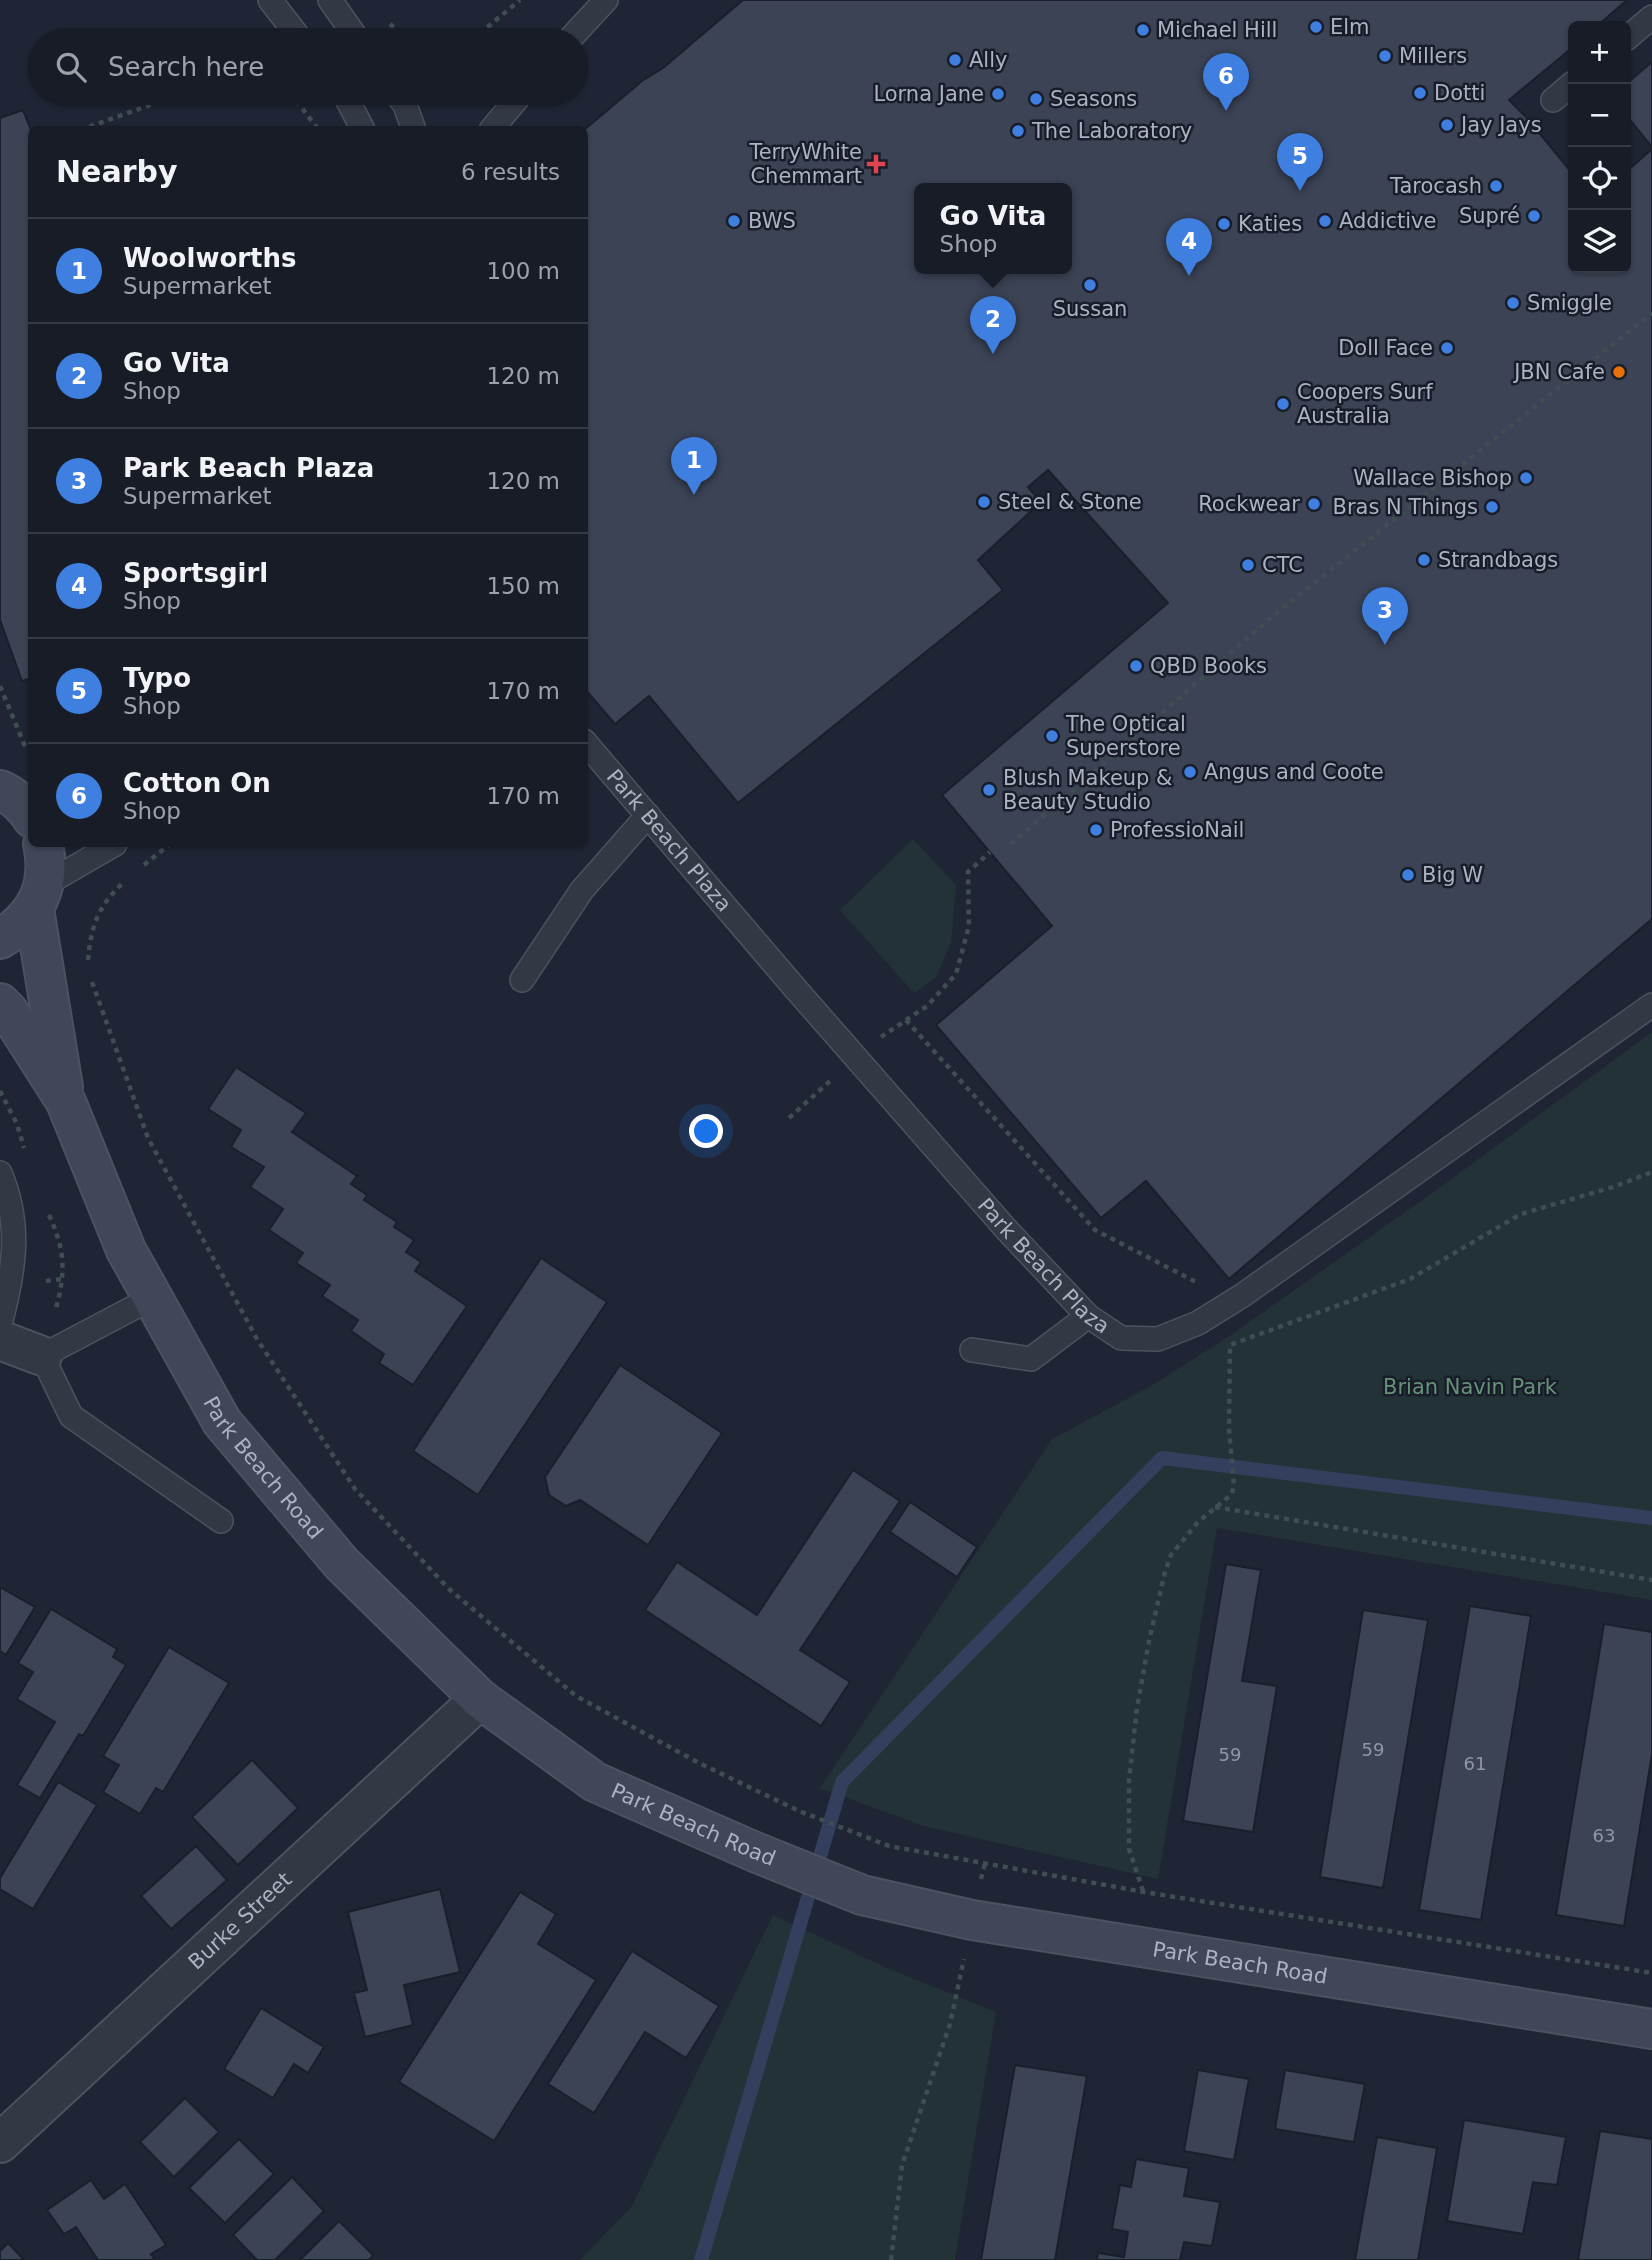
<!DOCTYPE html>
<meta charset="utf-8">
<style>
body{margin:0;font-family:"DejaVu Sans",sans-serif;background:#20252f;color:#f1f3f6}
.controls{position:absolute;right:21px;top:21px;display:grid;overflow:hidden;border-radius:10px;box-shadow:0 2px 5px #0004}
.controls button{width:63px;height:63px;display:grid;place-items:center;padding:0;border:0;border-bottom:2px solid #363a44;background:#171c27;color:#f1f3f6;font:35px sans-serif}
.you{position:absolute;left:707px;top:1132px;width:24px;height:24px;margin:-18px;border:5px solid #fff;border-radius:50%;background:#1a73e8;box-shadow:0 0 0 10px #1a73e833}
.badge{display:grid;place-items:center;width:46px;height:46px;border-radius:50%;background:#d93025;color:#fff;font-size:23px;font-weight:700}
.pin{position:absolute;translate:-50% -58px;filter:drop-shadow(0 2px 4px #0008)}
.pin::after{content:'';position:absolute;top:37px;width:24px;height:21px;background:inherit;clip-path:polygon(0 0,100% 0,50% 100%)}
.popup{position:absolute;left:914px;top:183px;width:158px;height:91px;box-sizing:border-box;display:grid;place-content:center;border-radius:10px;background:#171c27;filter:drop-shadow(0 2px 5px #0005);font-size:23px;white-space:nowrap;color:#9ea1a7}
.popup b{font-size:26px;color:#f1f3f6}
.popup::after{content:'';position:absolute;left:50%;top:100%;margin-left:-14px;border:14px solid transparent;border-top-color:#171c27}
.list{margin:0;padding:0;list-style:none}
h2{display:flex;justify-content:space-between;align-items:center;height:91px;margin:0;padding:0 28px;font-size:30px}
h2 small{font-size:23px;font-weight:400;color:#9ea1a7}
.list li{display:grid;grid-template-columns:46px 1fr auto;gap:21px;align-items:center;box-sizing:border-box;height:105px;padding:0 28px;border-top:2px solid #363a44}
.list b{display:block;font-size:26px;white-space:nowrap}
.list p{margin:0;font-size:23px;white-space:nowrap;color:#9ea1a7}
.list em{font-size:23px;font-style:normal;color:#9ea1a7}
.icon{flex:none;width:38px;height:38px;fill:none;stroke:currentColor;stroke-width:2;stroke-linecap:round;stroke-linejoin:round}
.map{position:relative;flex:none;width:1652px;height:2260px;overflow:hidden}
.search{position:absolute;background:#171c27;box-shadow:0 2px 5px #0004;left:28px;top:28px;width:560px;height:77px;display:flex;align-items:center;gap:18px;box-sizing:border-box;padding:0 24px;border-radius:38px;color:#9ea1a7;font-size:26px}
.panel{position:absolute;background:#171c27;box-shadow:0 2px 5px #0004;left:28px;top:126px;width:560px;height:721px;border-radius:10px}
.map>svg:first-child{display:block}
.green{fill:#223236}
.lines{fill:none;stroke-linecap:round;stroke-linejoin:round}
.stream{stroke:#333f5c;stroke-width:14}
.building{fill:#3b4355;stroke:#1a1f2b;stroke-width:2;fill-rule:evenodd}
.lane-casing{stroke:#4d5260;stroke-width:26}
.street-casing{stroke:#4d5260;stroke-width:42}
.secondary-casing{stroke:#4d5260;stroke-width:42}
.path{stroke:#3f4e53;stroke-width:4.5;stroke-dasharray:5 5;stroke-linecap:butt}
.lane{stroke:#333845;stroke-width:23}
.street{stroke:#333845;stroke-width:38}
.secondary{stroke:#414658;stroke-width:38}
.shop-dot{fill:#3f7fe0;stroke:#181d29;stroke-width:2.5}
.health-dot{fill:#e0444e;stroke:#181d29;stroke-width:2.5}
.food-dot{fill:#e8710a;stroke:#181d29;stroke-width:2.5}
.labels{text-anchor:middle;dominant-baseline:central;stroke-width:5;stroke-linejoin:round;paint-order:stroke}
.number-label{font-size:18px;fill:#9096a7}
.poi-label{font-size:21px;fill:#acb2c2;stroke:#181d29;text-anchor:start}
.street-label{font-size:21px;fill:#acb2c2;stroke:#181d29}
.park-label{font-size:21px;fill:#659175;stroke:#181d29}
</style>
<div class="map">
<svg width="1652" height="2260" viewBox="0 0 1652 2260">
<rect width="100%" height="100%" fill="#1f2534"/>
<g class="green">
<path d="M913,839L956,885L951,943L936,977L914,993L840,910Z"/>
<path d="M1652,1032V1600L1217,1528L1158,1879L923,1826L820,1788L1052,1439L1149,1387L1225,1339L1435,1191Z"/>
<path d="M773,1915L885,1967L996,2012L955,2260H580L632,2206Z"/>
</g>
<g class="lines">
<path class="stream" d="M701,2260L842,1782L1162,1458L1652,1518"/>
</g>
<g class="building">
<path d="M743,0H1627L1597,26H1573V47L1509,100L1526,117L1573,174V268H1626V172L1652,149V919L1229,1279L1146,1181L1101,1218L936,1025L1052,926L942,795L1168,603L1048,470L1028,487L1041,502L978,560L1003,590L738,803L649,696L615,724L584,688V130L642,81L663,68ZM920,188H1066V268H920Z"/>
<path d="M1652,62V147L1626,115V84Z"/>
<path d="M23,110L32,133V678L22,681L0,620V118Z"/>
<path d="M236,1067L306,1113L292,1132L357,1176L351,1184L367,1195L364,1200L397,1222L394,1227L414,1240L406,1252L421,1262L415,1271L467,1306L413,1385L379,1363L384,1354L351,1331L358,1320L322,1296L330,1285L296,1263L303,1253L269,1230L283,1209L250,1187L264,1167L231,1147L241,1130L208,1109Z"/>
<path d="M541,1258L607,1302L478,1495L413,1451Z"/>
<path d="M620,1365L722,1433L648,1545L580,1500L566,1506L549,1495L545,1477Z"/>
<path d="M853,1470L900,1501L800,1650L850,1682L821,1726L645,1610L677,1562L757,1615Z"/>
<path d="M910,1502L977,1547L957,1577L890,1532Z"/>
<path d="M1226,1564L1261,1570L1242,1681L1277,1686L1253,1832L1183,1821Z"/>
<path d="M0,1587L35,1607L6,1655L0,1651Z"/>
<path d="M1470,1606L1531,1616L1481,1920L1419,1910Z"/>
<path d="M51,1609L117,1649L113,1657L126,1665L83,1736L79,1734L40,1798L17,1785L55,1722L17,1699L33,1672L18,1663Z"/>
<path d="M1363,1610L1428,1620L1383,1888L1320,1877Z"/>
<path d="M1604,1624L1652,1632V1754L1624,1926L1556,1915Z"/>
<path d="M169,1647L229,1683L163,1792L156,1788L140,1814L103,1792L119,1765L103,1756Z"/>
<path d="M252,1760L298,1808L238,1865L192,1817Z"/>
<path d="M58,1782L97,1805L33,1909L0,1889V1878Z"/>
<path d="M196,1846L227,1880L171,1929L141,1896Z"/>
<path d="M440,1889L460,1972L404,1985L413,2025L365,2037L354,1993L367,1990L348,1912Z"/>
<path d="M520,1892L556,1914L538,1944L596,1980L494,2141L399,2082Z"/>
<path d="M632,1951L719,2006L686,2058L645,2032L594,2113L548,2084Z"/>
<path d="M261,2008L324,2047L308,2073L294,2064L273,2098L224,2069Z"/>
<path d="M1015,2065L1087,2076L1055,2260H981Z"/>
<path d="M1198,2070L1249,2079L1234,2160L1184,2151Z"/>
<path d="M1285,2070L1365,2084L1354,2142L1275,2129Z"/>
<path d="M185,2098L219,2132L174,2177L140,2142Z"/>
<path d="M1464,2120L1566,2137L1557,2185L1533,2182L1523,2234L1447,2221Z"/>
<path d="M1600,2131L1652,2139V2260H1578Z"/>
<path d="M1377,2137L1437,2148L1418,2260H1355Z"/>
<path d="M239,2139L274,2174L225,2223L189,2188Z"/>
<path d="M1136,2159L1189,2168L1184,2196L1220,2202L1212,2246L1184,2242L1180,2260H1097L1098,2253L1124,2257L1128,2232L1112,2229L1120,2185L1131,2187Z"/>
<path d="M292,2177L324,2211L275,2260H257L233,2235Z"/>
<path d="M91,2180L104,2199L125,2184L166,2245L151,2254L155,2260H98L76,2227L64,2234L47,2210Z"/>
<path d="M339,2221L373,2255L369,2260H300Z"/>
<path d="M8,2243L24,2260H0V2251Z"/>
</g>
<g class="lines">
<g class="lane-casing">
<g id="lane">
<path d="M270,0L301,40"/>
<path d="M330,0L358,40"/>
<path d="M1626,39L1652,17"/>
<path d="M569,40L606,0"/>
<path d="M344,93L363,130"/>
<path d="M396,93L405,105L414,130"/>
<path d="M1553,100L1573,83"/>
<path d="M491,130L522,93"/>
<path id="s1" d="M584,741L794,987L1006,1229L1088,1316L1121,1338L1158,1339L1198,1323L1243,1295L1652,1005"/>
<path d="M44,885L115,844"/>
<path d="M522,980L582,890L648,815"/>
<path d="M0,1173C22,1225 14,1272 0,1324"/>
<path d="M152,1298L42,1356L71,1416L221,1521"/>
<path d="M972,1350L1031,1359L1088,1316"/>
</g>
</g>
<g class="street-casing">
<g id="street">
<path d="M0,1340L42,1356"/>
<path id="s2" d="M0,2143L480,1699"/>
</g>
</g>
<g class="secondary-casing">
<g id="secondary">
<path d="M0,790C12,795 25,806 32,818"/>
<path d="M34,909L63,1087"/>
<path d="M0,939C36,917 52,886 43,844"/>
<path id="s3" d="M0,1003L8,1011L66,1102L126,1250L222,1422L342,1564L480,1699L595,1782L755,1852L862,1895L972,1920L1652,2029"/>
</g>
</g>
<g class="path">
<path d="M390,24L407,40"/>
<path d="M472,40L520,0"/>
<path d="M290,93L319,130"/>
<path d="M80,130L184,93"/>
<path d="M0,686L24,744L32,751"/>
<path d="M1011,844L1273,616L1652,313"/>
<path d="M144,865L170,844"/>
<path d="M88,960C91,926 98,906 124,882"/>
<path d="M92,982L148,1138L257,1339L355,1489L449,1589L576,1696L699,1763L799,1811L889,1846L1144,1892L1652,1973"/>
<path d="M906,1020L1095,1230L1198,1283"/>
<path d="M881,1037L927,1006L956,974L969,926L968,872L990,852"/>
<path d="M0,1091L17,1124L24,1148"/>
<path d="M789,1118L830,1081"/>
<path d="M49,1215C65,1249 66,1272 56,1308"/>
<path d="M46,1281L62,1279"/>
<path d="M1215,1507L1652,1580"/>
<path d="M981,1879L985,1863"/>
<path d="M1143,1891L1129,1849V1780L1137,1708L1149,1641L1165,1572L1171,1555L1198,1522L1231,1495L1234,1487L1229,1429L1230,1345L1410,1279L1521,1214L1613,1187L1652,1172"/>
<path d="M891,2260L902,2165L950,2024L964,1959"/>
</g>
<use href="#lane" class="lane"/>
<use href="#street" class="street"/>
<use href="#secondary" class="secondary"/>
</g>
<g class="shop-dot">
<circle cx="1316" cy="27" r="7"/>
<circle cx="1143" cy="30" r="7"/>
<circle cx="1385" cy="56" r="7"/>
<circle cx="955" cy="60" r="7"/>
<circle cx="1420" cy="93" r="7"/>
<circle cx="998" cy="94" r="7"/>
<circle cx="1036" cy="99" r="7"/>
<circle cx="1447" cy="125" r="7"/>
<circle cx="1018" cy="131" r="7"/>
<circle cx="1496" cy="186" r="7"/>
<circle cx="1534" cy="216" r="7"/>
<circle cx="734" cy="221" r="7"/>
<circle cx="1325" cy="221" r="7"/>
<circle cx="1224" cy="224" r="7"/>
<circle cx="1090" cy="285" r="7"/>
<circle cx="1513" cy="303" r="7"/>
<circle cx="1447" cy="348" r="7"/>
<circle cx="1283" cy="404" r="7"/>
<circle cx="1526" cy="478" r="7"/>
<circle cx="984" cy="502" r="7"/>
<circle cx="1314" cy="504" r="7"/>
<circle cx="1492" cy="507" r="7"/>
<circle cx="1424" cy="560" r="7"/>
<circle cx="1248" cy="565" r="7"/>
<circle cx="1136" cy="666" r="7"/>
<circle cx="1052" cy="736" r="7"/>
<circle cx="1190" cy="772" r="7"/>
<circle cx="989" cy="790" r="7"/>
<circle cx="1096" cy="830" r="7"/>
<circle cx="1408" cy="875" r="7"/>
</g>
<path class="health-dot" d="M872.5 153.5h7v7h7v7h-7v7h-7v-7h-7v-7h7z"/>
<circle class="food-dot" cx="1619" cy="372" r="7"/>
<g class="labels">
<g class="number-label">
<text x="1373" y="1749">59</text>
<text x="1230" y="1754">59</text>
<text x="1475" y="1763">61</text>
<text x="1604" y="1835">63</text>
</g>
<g class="poi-label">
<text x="1330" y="27">Elm</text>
<text x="1157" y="30">Michael Hill</text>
<text x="1399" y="56">Millers</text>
<text x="969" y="60">Ally</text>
<text x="1434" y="93">Dotti</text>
<text x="984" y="94" text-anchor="end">Lorna Jane</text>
<text x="1050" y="99">Seasons</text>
<text x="1461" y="125">Jay Jays</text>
<text x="1032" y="131">The Laboratory</text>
<text x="862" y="152" text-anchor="end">TerryWhite<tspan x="862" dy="24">Chemmart</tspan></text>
<text x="1482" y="186" text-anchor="end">Tarocash</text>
<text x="1520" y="216" text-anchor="end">Supré</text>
<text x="748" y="221">BWS</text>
<text x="1339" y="221">Addictive</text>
<text x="1238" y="224">Katies</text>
<text x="1527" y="303">Smiggle</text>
<text x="1090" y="309" text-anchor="middle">Sussan</text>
<text x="1433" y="348" text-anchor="end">Doll Face</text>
<text x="1605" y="372" text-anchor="end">JBN Cafe</text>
<text x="1297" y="392">Coopers Surf<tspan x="1297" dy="24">Australia</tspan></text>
<text x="1512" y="478" text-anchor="end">Wallace Bishop</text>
<text x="998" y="502">Steel &amp; Stone</text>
<text x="1300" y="504" text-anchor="end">Rockwear</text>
<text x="1478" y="507" text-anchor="end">Bras N Things</text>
<text x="1438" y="560">Strandbags</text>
<text x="1262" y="565">CTC</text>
<text x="1150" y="666">QBD Books</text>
<text x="1066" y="724">The Optical<tspan x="1066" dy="24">Superstore</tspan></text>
<text x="1204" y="772">Angus and Coote</text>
<text x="1003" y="778">Blush Makeup &amp;<tspan x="1003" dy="24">Beauty Studio</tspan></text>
<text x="1110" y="830">ProfessioNail</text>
<text x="1422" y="875">Big W</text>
</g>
<g class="street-label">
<text stroke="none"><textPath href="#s1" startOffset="131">Park Beach Plaza</textPath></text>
<text stroke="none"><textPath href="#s1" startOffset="698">Park Beach Plaza</textPath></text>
<text stroke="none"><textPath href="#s3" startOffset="537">Park Beach Road</textPath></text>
<text stroke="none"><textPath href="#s3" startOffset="1104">Park Beach Road</textPath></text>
<text stroke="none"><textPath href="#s2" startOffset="327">Burke Street</textPath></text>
<text stroke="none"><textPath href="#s3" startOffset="1671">Park Beach Road</textPath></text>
</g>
<g class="park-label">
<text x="1470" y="1387">Brian Navin Park</text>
</g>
</g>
</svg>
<div class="controls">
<button>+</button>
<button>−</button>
<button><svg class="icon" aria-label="locate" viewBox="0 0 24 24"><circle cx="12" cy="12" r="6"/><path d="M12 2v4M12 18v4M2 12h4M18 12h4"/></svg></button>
<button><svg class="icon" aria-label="layers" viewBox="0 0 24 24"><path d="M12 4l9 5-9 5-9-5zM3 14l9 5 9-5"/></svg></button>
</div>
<div class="you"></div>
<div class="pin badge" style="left:694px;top:495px;background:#3f7fe0">1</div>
<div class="pin badge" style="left:993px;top:354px;background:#3f7fe0">2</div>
<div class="popup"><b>Go Vita</b>Shop</div>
<div class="pin badge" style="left:1385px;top:645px;background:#3f7fe0">3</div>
<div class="pin badge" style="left:1189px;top:276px;background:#3f7fe0">4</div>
<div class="pin badge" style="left:1300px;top:191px;background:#3f7fe0">5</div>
<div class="pin badge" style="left:1226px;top:111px;background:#3f7fe0">6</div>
<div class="search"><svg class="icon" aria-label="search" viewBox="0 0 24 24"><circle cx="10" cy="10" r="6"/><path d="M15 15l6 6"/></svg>Search here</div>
<section class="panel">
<h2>Nearby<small>6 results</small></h2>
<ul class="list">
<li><span class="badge" style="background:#3f7fe0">1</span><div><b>Woolworths</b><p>Supermarket</p></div><em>100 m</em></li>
<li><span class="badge" style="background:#3f7fe0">2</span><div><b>Go Vita</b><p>Shop</p></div><em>120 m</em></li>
<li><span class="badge" style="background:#3f7fe0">3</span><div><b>Park Beach Plaza</b><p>Supermarket</p></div><em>120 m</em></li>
<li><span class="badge" style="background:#3f7fe0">4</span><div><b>Sportsgirl</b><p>Shop</p></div><em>150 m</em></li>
<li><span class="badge" style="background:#3f7fe0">5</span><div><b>Typo</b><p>Shop</p></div><em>170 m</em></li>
<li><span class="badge" style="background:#3f7fe0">6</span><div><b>Cotton On</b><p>Shop</p></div><em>170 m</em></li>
</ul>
</section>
</div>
